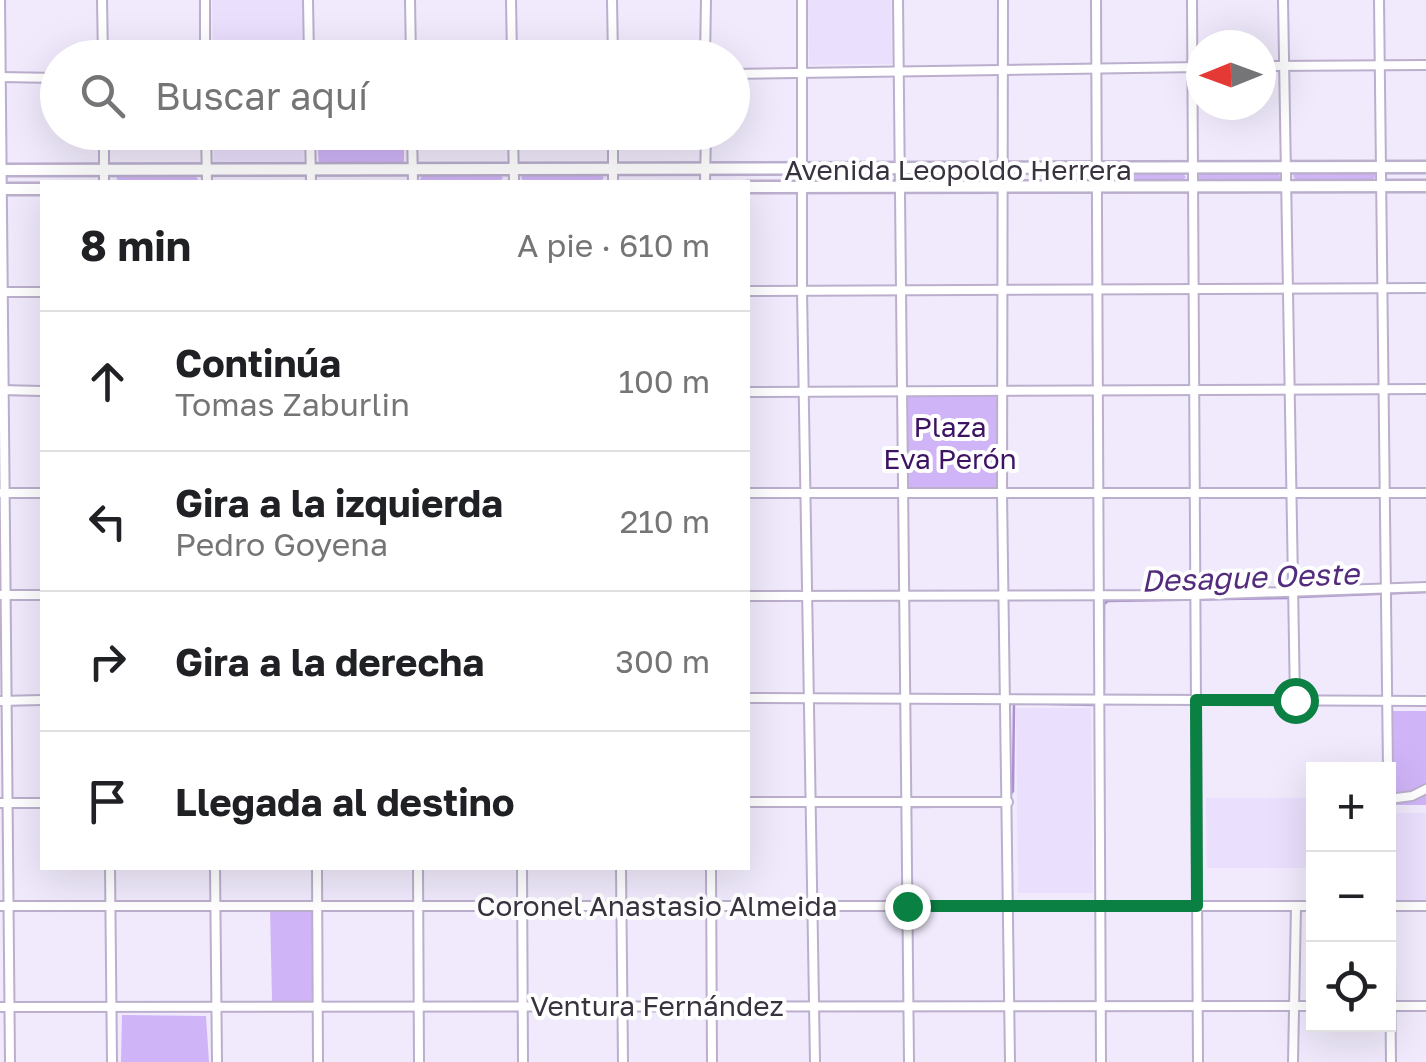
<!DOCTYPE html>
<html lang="es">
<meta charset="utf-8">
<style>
body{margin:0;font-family:"Golos Text",sans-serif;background:#f6f6f6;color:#202124}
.controls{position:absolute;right:30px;bottom:30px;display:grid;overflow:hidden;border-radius:0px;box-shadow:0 10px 40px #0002}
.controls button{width:90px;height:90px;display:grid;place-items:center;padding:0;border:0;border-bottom:2px solid #e0e0e0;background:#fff;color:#202124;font:50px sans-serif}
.compass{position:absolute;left:1186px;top:30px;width:90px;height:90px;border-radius:50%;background:#fff;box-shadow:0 10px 40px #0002;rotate:269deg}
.stop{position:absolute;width:30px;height:30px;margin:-22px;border:8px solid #0b8043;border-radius:50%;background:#fff}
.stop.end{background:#0b8043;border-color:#fff;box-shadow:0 2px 10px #0008}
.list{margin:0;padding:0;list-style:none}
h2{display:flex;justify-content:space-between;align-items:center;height:130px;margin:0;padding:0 40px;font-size:42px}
h2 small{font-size:32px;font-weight:400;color:#757577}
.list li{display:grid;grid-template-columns:65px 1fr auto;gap:30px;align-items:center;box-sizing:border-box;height:140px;padding:0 40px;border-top:2px solid #e0e0e0}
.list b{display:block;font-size:38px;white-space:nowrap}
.list p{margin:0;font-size:32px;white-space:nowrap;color:#757577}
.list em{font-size:32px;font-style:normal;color:#757577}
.icon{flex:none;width:55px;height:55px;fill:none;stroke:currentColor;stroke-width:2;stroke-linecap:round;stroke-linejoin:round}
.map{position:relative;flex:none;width:1426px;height:1062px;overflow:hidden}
.search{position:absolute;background:#fff;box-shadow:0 10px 40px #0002;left:40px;top:40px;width:710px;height:110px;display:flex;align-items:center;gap:25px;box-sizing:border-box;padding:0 35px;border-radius:55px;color:#757577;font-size:38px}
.panel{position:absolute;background:#fff;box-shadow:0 10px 40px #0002;left:40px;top:180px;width:710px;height:690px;border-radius:0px}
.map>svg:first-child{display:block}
.built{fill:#eadffd}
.green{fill:#cfb4f7}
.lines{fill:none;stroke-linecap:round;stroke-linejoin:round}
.stream{stroke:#ab8fd3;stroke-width:2.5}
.minor-casing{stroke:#bbafcd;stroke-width:12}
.tertiary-casing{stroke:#bbafcd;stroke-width:15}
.minor{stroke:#fff;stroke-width:8}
.tertiary{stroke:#fff;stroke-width:10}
.route{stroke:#0b8043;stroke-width:12}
.labels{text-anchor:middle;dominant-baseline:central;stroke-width:8;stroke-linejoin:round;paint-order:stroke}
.street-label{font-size:28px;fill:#38333f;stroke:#fff}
.park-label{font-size:28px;fill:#3d1364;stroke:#fff}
.water-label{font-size:30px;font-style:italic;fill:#532c7d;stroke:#fff}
</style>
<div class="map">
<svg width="1426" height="1062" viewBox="0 0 1426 1062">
<rect width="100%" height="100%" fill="#f0eafc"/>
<g class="built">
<path d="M212,0H303V57H213Z"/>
<path d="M808,0H891L892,64L809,65Z"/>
<path d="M214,133H303L304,165H214Z"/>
<path d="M1016,708H1091L1093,893H1018Z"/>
<path d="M1206,798H1313V868H1207Z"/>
<path d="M1395,813H1426V901H1396Z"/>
</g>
<g class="green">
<path d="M317,133H404V161L401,165L319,166Z"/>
<path d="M1106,172L1182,173L1186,177L1182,181H1105L1103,176Z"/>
<path d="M1296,172H1372L1376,176L1372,180H1296L1293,176Z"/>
<path d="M600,173L604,178L600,182H524L521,178L524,174Z"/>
<path d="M1201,173H1277L1281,177L1278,181H1201L1198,177Z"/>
<path d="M118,174L194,175L198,179L196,182H118L116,176Z"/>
<path d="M499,174L503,178L499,182H421L420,179L423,175Z"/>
<path d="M992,393L998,398V488L906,489L904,397L907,394Z"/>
<rect x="1393" y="711" width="33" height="94"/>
<path d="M270,908L314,910L315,1002L272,1001Z"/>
<path d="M122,1015L206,1016L209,1062H121Z"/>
</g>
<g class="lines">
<g class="stream">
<path d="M1298,597L1426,592"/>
<path d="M1104,689V604L1108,601L1290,598"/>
<path d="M1010,795L1013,791L1014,703L1092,705L1095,702"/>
<path d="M912,807L1003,806"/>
</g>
<g class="minor-casing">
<g id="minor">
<path d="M0,0L10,1062"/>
<path d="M102,0L103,58"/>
<path d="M205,0V58"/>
<path d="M308,0L309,58"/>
<path d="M410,0L411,58"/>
<path d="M511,0L512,58"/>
<path d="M612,0L613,58"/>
<path d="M802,0V291L815,1062"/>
<path d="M898,0L909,1062"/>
<path d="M1003,0L1002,493L1010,1062"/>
<path d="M1096,0L1101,1062"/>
<path d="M1192,0L1198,1062"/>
<path d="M1283,0L1295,701"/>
<path d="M1379,0L1388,770"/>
<path d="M705,58L706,0"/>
<path d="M1261,66L1426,65"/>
<path d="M732,74L1201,67"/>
<path d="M0,77L58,78"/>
<path d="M104,132V182"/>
<path d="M206,132L207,182"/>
<path d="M310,132L311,182"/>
<path d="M412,132L413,182"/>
<path d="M513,132L514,182"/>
<path d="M613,132V182"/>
<path d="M705,182L706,132"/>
<path d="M748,291L1426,288"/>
<path d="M0,292H42"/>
<path d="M0,390L42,391"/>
<path d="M748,392L1426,389"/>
<path d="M2,493H42"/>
<path d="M748,493H1426"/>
<path d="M0,595H42"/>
<path d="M748,596L1195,595L1426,587"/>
<path d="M748,698L1426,701"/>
<path d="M0,701L42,700"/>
<path d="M1388,772L1391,1062"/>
<path d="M1389,799L1412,796L1426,789"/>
<path d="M748,802H1008"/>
<path d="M0,803H42"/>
<path d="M110,868L112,1062"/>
<path d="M215,868L217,1062"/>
<path d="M317,868L318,1062"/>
<path d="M418,868L419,1062"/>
<path d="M522,868L523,1062"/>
<path d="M621,868L623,1062"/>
<path d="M711,868L712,1062"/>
<path d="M0,906H1314"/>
<path d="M1388,906H1426"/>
<path d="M1388,1006H1426"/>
<path d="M0,1007L1314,1006"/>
<path d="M1293,1062L1296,906"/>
</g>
</g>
<g class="tertiary-casing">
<g id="tertiary">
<path d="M0,170L1426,167"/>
<path d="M748,187L1426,186"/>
<path d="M0,189H42"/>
</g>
</g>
<use href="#minor" class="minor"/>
<use href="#tertiary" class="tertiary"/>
</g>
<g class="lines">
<path class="route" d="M907,906H1197L1196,700H1295"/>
</g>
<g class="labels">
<g class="street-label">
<text x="958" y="169">Avenida Leopoldo Herrera</text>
<text x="657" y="905">Coronel Anastasio Almeida</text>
<text x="657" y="1005">Ventura Fernández</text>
</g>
<g class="park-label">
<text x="950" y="426">Plaza<tspan x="950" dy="32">Eva Perón</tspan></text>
</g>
<g class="water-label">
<text transform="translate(1250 577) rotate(-2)">Desague Oeste</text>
</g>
</g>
</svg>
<div class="controls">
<button>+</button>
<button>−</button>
<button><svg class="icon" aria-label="locate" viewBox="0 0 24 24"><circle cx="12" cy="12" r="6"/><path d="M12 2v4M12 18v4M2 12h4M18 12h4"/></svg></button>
</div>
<svg class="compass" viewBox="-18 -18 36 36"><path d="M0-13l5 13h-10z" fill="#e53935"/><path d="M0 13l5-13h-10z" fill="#757577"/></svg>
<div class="stop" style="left:1295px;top:700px"></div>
<div class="stop end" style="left:907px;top:906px"></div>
<div class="search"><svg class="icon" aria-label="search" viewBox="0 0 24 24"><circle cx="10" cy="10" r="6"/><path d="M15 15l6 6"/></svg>Buscar aquí</div>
<section class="panel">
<h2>8 min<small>A pie · 610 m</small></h2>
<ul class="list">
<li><svg class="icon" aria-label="ahead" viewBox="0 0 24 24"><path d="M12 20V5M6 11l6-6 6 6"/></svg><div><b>Continúa</b><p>Tomas Zaburlin</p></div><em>100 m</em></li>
<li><svg class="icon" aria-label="left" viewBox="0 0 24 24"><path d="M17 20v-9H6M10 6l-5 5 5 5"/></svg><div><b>Gira a la izquierda</b><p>Pedro Goyena</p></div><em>210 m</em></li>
<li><svg class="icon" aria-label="right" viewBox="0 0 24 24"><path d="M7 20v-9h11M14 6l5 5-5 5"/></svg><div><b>Gira a la derecha</b></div><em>300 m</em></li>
<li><svg class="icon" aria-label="arrive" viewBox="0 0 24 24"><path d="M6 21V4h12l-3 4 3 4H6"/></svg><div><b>Llegada al destino</b></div></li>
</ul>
</section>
</div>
